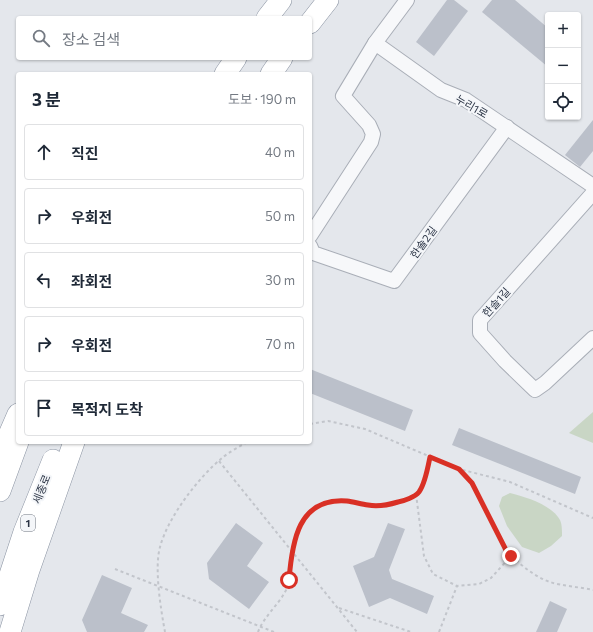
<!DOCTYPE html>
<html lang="ko">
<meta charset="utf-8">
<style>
body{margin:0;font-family:Commissioner,"Noto Sans KR",sans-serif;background:#f6f6f7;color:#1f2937}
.controls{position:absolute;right:12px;top:12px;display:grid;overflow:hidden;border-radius:4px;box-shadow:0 1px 3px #0004}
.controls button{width:36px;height:36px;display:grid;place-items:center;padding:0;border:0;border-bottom:1px solid #e0e1e3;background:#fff;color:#1f2937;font:20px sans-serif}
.stop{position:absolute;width:12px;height:12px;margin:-9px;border:3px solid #d93025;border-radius:50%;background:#fff}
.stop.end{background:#d93025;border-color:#fff;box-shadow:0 1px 4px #0008}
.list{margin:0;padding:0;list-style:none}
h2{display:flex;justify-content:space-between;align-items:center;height:52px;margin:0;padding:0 16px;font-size:17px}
h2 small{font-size:13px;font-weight:400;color:#747a83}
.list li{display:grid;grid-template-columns:26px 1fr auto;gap:12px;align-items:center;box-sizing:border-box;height:56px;margin:0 8px 8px;padding:0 8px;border:1px solid #e0e1e3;border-radius:4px}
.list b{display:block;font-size:15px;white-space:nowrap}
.list em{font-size:13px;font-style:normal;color:#747a83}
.icon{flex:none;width:22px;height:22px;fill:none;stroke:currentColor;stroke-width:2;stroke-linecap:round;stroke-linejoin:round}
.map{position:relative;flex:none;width:593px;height:632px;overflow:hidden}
.search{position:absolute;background:#fff;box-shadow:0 1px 3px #0004;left:16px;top:16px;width:296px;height:44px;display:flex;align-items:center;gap:10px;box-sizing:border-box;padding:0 14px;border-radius:4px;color:#747a83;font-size:15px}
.panel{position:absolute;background:#fff;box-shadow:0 1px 3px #0004;left:16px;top:72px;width:296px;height:372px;border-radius:4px}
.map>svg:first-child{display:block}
.green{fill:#c9d6c5}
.building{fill:#bbc0ca}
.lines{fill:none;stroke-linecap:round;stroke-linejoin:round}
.minor-casing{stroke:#a9aeb7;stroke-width:16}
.highway-casing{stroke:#8b94a3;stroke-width:22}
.path{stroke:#c2c5cb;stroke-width:2;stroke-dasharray:3 3;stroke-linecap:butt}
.minor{stroke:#f7f8fa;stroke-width:14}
.highway{stroke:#fff;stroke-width:21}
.route{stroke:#d93025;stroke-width:5}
.labels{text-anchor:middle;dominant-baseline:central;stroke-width:4;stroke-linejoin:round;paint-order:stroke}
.shield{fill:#f4f6f9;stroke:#676e7b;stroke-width:1}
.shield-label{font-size:10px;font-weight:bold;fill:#2b3445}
.street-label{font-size:11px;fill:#2b3445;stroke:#f4f6f9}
</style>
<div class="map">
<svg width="593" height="632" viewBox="0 0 593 632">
<rect width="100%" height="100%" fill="#e4e7ec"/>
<g class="green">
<path d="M593,412V443L569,433Z"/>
<path d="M510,493C526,497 552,505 560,520C562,524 562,531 562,536L551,546L539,553L522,547L507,526L499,506L502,497Z"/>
</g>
<g class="building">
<path d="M447,0H454L468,11L434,56L416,42Z"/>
<path d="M492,0H515L548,28V67L482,12Z"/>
<path d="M593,120V151L580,167L565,155Z"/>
<path d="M310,369L413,410L405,431L310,393Z"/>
<path d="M459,428L581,477L575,494L452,445Z"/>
<path d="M236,523L263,543L247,566L269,582L249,609L209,579L207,563Z"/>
<path d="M388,523L405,529L389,570L392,579L434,596L427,614L390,598L369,607L353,566L374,557Z"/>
<path d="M102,575L132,588L121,613L148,625L144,632H87L82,620Z"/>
<path d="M550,601L567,609L557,632H536Z"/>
</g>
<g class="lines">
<g class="minor-casing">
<g id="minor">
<path d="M375,43L441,90L466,100L593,186"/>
<path d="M593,193L480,320V333L505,361L535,390L545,383L593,338"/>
<path d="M310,236L371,142L373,134L369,125L343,96L375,43L407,0"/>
<path d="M310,246L313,253L394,281L507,127"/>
</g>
</g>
<g class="highway-casing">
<g id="highway">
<path d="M267,18L281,0"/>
<path d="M310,23L328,0"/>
<path d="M225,74L236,58"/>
<path d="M271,74L282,58"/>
<path d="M0,455L18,414"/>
<path d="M0,491L18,442"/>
<path d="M0,605L24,532L53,460"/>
<path d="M10,632L29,570L74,442"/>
</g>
</g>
<g class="path">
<path d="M310,424L328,421L365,429L459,469L510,482L593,518"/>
<path d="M219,461L357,632"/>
<path d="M459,470L472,483L507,552C520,564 533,576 550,582C562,586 580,587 593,590"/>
<path d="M416,494L424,556L433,574L457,586L479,584L491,578L511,556"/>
<path d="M115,569L274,632"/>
<path d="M339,608L411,632"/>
<path d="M165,632C161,610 154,569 160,547C168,517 198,478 222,458C229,452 239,447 247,442"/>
<path d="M258,632C263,618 278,605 285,592C291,582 289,570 291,559C293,541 299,519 314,508C341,489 378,517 409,498C412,496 417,494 419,492C425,484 428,466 430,457"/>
<path d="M439,632L457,586"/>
</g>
<use href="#minor" class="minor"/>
<use href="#highway" class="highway"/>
</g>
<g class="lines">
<path class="route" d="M289,580C292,542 298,497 347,501C354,502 361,504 368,505C378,507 388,505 398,502C404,501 415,497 419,492C425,484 428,467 430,457L459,469L472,483L507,552L511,556"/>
</g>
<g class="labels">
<rect class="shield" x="21" y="515" width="14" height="16" rx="3"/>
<g class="shield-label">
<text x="28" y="523">1</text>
</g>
<g class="street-label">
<text transform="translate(472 106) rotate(30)">누리1로</text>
<text transform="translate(423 242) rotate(-54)">한솔2길</text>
<text transform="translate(496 302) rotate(-48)">한솔1길</text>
<text transform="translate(41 489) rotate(-68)">세종로</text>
</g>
</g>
</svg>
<div class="controls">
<button>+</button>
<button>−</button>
<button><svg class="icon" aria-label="locate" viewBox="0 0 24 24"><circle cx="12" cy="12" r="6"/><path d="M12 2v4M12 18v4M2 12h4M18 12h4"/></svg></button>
</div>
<div class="stop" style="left:289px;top:580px"></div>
<div class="stop end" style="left:511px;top:556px"></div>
<div class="search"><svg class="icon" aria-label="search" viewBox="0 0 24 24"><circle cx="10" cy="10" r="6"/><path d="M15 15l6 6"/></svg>장소 검색</div>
<section class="panel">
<h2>3 분<small>도보 · 190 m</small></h2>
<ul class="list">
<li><svg class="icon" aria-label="ahead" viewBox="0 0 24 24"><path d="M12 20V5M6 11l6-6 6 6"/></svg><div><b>직진</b></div><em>40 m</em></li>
<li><svg class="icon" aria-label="right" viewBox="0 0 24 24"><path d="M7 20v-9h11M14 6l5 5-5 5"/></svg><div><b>우회전</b></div><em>50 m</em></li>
<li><svg class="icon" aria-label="left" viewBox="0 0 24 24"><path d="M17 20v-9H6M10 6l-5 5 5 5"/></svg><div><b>좌회전</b></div><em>30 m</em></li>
<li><svg class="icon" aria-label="right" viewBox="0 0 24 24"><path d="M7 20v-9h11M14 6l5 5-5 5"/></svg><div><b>우회전</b></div><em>70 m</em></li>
<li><svg class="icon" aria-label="arrive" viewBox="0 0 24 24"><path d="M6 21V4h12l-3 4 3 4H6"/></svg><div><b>목적지 도착</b></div></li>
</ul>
</section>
</div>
